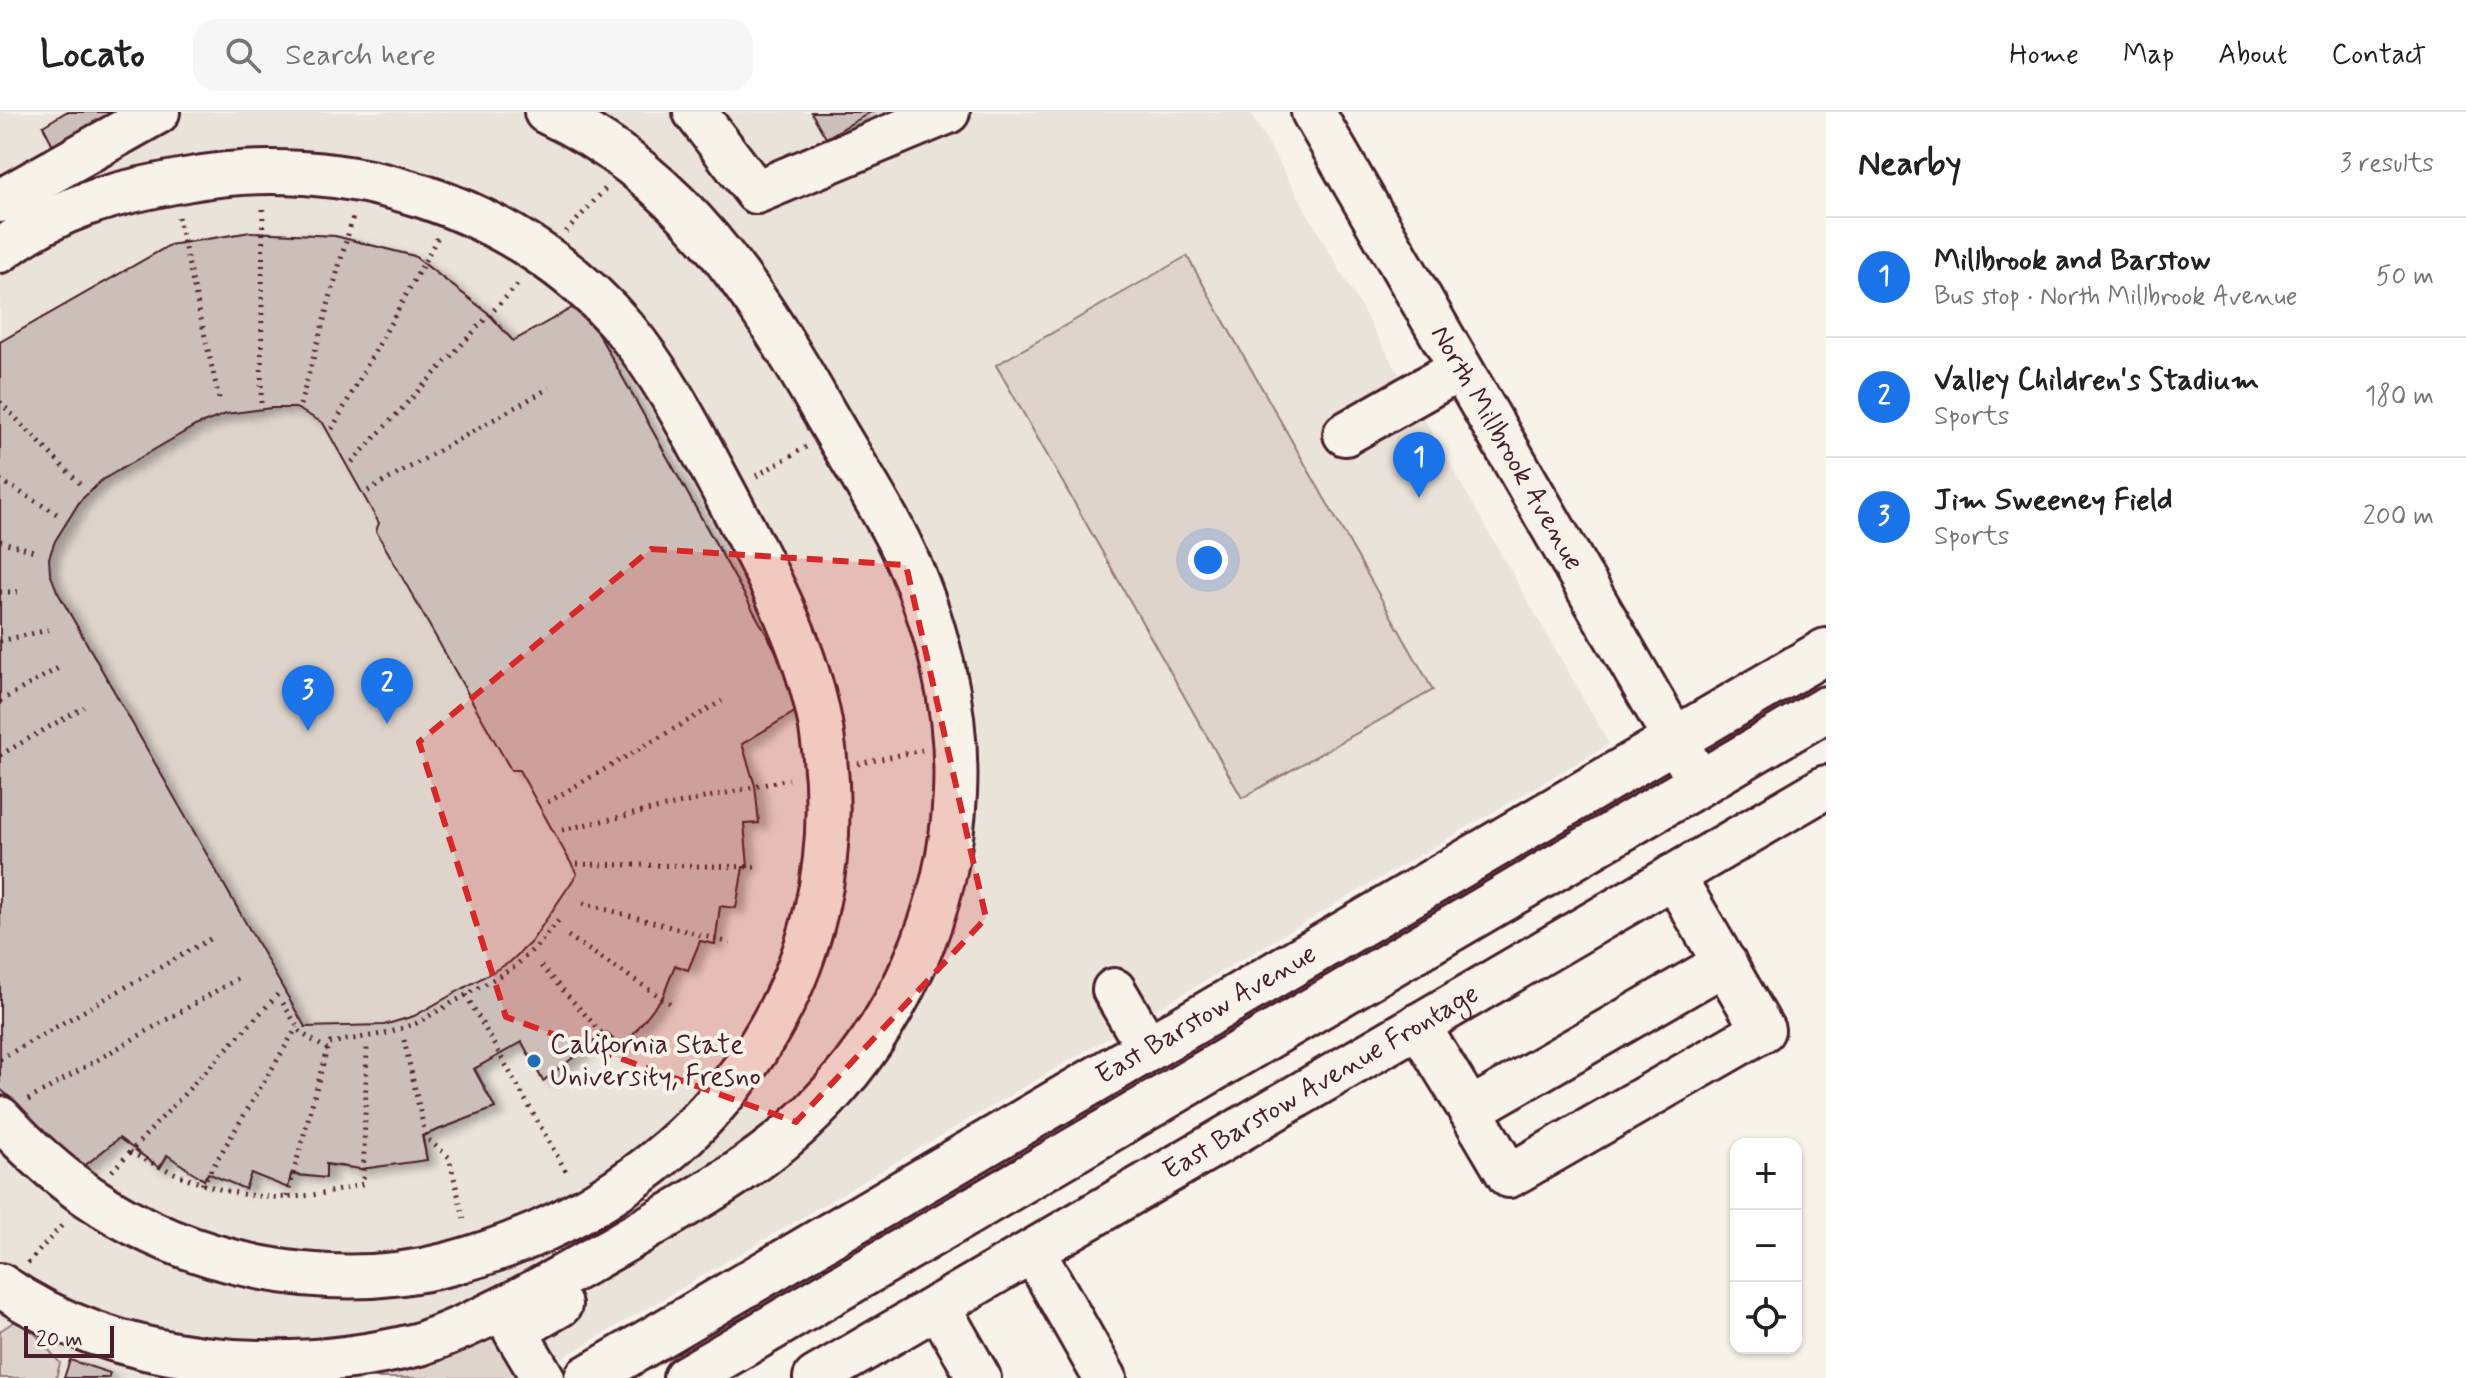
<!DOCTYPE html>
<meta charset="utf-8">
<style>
body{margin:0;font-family:Mynerve,sans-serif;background:#f6f6f6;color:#222}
.controls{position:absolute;right:24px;bottom:24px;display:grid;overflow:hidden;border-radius:16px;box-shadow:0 2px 6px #0004}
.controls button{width:72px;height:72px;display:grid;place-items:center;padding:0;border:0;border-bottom:2px solid #e0e0e0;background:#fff;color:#222;font:40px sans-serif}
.scale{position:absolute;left:24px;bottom:20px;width:90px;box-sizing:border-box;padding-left:8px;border:4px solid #4a1f2b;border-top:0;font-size:22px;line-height:28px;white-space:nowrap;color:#4a1f2b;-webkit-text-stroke:6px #f7f3e8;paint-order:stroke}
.you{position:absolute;left:1208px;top:448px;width:28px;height:28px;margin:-20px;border:6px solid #fff;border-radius:50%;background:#1a73e8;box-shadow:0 0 0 12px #1a73e833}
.badge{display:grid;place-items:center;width:52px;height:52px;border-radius:50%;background:#1a73e8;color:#fff;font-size:26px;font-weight:700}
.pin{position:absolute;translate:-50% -66px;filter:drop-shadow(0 2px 4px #0008)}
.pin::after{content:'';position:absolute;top:42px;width:28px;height:24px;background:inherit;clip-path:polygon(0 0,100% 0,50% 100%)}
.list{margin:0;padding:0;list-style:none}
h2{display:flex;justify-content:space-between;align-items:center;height:104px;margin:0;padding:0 32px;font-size:34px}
h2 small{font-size:26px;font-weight:400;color:#767676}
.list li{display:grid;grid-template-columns:52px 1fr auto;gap:24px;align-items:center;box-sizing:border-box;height:120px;padding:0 32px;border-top:2px solid #e0e0e0}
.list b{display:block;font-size:30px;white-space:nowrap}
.list p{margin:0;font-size:26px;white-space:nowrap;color:#767676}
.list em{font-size:26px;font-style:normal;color:#767676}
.icon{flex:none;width:44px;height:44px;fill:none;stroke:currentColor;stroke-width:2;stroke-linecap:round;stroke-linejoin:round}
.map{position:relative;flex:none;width:1826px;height:1266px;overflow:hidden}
header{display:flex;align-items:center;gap:48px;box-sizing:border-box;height:112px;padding:0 40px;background:#fff;border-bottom:2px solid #e0e0e0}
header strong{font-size:38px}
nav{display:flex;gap:44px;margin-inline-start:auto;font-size:28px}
.search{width:560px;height:72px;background:#f6f6f6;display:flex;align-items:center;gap:20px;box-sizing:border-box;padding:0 28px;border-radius:24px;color:#767676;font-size:30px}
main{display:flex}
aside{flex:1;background:#fff}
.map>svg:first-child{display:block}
.built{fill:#eae3da}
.green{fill:#ded4cc;stroke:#947a7c;stroke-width:2}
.building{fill:#ccbfb9;stroke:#4a1f2b;stroke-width:2;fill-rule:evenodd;filter:url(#shadow)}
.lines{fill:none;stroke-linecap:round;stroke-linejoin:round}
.minor-casing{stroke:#4a1f2b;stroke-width:48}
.major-casing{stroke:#4a1f2b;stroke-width:50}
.path{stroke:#4a1f2b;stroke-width:5;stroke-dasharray:2 6;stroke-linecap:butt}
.minor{stroke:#f7f3e8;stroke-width:42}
.major{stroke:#f7f3e8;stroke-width:44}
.marked{fill:#d62828;fill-opacity:0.2;stroke:#d62828;stroke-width:6;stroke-dasharray:16 10;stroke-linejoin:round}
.poi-dot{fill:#1f6fb2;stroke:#f7f3e8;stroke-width:3}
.labels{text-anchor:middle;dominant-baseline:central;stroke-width:8;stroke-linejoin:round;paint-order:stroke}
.street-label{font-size:28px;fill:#4a1f2b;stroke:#f7f3e8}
.poi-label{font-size:28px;fill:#4a1f2b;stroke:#f7f3e8;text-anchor:start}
</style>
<header>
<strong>Locato</strong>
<div class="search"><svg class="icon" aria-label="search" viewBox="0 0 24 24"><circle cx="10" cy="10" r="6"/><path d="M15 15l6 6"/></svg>Search here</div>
<nav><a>Home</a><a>Map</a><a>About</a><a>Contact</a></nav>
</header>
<main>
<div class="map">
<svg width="1826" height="1266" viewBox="0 0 1826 1266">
<defs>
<filter id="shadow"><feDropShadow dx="9" dy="5" stdDeviation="4" flood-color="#0004"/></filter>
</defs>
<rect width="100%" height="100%" fill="#f7f3e8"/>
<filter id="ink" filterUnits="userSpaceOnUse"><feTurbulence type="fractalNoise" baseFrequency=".0125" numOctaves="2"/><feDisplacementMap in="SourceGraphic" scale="16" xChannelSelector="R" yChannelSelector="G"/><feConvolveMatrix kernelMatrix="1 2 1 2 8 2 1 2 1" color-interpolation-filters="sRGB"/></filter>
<g filter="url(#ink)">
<path class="built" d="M0,0H1250L1609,632L528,1266H0Z"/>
<g class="green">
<path d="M251,120L335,124L414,144L488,201L513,229L581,191L806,593L742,632L755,674L759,711L744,712L748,755H743L736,796L720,794L715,832L700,829L688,858L675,854L663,884L622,936L606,920L543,969L522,930L475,956L495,996L423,1024L427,1048L361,1057L326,1053V1066L291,1063L288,1076L251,1061L245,1077L208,1061L204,1068L168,1043L160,1056L119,1026L72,1064L0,230L170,133Z"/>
<path d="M1187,144L1433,578L1242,686L996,253Z"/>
<path d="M21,1205L60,1251L56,1266H0V1219Z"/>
<path d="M496,1225L522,1266H316L383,1258Z"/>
</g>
<g class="building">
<path d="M66,0H121L59,45L43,14Z"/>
<path d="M811,0H871L826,26Z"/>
<path d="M251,120L335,124L414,144L488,201L513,229L581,191L806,593L742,632L755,674L759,711L744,712L748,755H743L736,796L720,794L715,832L700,829L688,858L675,853L663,884L622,936L606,920L543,969L522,930L474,957L495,996L422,1024L427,1048L361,1057L326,1052V1066L291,1062L288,1076L251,1061L245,1077L208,1061L204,1068L167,1043L160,1056L119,1026L72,1064L18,992L0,977V230L170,133ZM271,296H296L323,311L379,411L376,419L511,658H519L577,762L531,830L510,850L414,904L384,913L305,915L57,479L50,461L49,446L55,429L80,389L102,368L195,314L226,302Z"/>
<path d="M70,1248L110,1261L108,1266H64Z"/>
</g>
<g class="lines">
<g class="minor-casing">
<g id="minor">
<path d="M695,0L756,80L948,0"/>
<path id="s1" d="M1313,0L1700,671"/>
<path d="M0,89L158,0"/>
<path d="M0,139C58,94 114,81 185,68C342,38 519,93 624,216C667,267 696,328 728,387C766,459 807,534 821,616C864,876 695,1087 449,1152C330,1183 189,1154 88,1084C56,1062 27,1035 0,1006"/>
<path d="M1345,322L1460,257"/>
<path d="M1673,764C1704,815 1733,867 1763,918L1509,1064L1470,998L1725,851"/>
<path d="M1114,878L1148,936"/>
<path d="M1418,913L1470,998"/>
<path d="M1033,1139L1105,1266"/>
<path d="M0,1173C117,1255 284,1266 420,1232C489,1208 552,1170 616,1134C684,1094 758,1056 814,999C897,916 950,799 955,681C959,596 936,505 898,428C876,385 849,344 825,302C755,178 680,62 546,0"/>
<path d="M938,1194L979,1266"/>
<path d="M543,1266L515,1219L560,1193"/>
<path id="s2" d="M815,1266L1826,675"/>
</g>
</g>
<g class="major-casing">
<g id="major">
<path id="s3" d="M587,1266L1826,539"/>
<path d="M686,1266L1826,597"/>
</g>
</g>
<g class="path">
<path d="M178,105L220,291"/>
<path d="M566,120L605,77"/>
<path d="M0,290L81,373"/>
<path d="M261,291L263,96"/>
<path d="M300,293L354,101"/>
<path d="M332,317L438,125"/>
<path d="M352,350L521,169"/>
<path d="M756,364L806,335"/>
<path d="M0,368L57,402"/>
<path d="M368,379L549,276"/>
<path d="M0,429L37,440"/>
<path d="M0,480H24"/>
<path d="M0,529L48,518"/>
<path d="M0,589L62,554"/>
<path d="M0,643L84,595"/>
<path d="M858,652L922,638"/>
<path d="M548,690L722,589"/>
<path d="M562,718L789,667"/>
<path d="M577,752L761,755"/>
<path d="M583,791L730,831"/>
<path d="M568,824L671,892"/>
<path d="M541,854L609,929"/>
<path d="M466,883L568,1063"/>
<path d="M283,891L301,921L327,937L330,931L388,921L417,911L513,856L538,833L560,807"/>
<path d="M404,928L426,1026L449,1045L465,1112"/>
<path d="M0,947L215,824"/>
<path d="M28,988L242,864"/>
<path d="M130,1040C214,1083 270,1099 363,1072L367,936"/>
<path d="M112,1059L281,879"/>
<path d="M202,1073L297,915"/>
<path d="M287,1085L327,937"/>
<path d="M28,1151L64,1111"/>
</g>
<use href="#minor" class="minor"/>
<use href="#major" class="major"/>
</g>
</g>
<path class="marked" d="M651,437L906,453L986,806L796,1010L506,905L419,630Z"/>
<circle class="poi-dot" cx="534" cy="949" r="8"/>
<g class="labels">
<g class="street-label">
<text stroke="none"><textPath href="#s1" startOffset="388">North Millbrook Avenue</textPath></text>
<text stroke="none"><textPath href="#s3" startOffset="718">East Barstow Avenue</textPath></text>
<text stroke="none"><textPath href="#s2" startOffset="586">East Barstow Avenue Frontage</textPath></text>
</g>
<g class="poi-label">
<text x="550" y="933">California State<tspan x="550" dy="32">University, Fresno</tspan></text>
</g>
</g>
</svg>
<div class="controls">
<button>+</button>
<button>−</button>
<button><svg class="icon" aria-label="locate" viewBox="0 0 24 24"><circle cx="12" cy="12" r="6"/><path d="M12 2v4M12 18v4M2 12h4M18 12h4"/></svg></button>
</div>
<div class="scale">20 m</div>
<div class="you"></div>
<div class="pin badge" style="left:1419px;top:386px">1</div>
<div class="pin badge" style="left:387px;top:612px">2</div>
<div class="pin badge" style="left:308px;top:619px">3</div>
</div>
<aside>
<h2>Nearby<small>3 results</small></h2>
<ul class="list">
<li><span class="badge">1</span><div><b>Millbrook and Barstow</b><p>Bus stop · North Millbrook Avenue</p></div><em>50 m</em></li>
<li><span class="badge">2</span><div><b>Valley Children's Stadium</b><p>Sports</p></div><em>180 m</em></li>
<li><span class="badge">3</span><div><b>Jim Sweeney Field</b><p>Sports</p></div><em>200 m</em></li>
</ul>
</aside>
</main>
